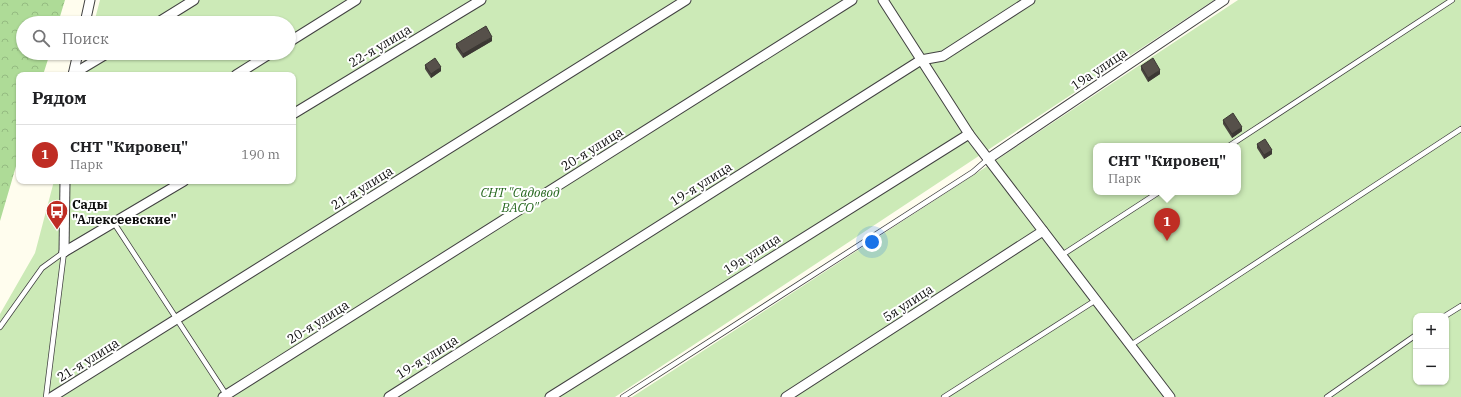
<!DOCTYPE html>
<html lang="ru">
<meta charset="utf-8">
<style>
body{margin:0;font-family:"IBM Plex Serif",serif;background:#f2f2f2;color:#202124}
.controls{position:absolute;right:12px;bottom:12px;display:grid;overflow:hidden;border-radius:8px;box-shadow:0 1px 3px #0004}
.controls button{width:36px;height:36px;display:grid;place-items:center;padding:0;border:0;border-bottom:1px solid #e0e0e0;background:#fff;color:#202124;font:20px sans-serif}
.you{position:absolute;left:872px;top:242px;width:14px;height:14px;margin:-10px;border:3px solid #fff;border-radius:50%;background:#1a73e8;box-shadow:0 0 0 6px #1a73e833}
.badge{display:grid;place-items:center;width:26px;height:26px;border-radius:50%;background:#bf2d24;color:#fff;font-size:13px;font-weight:700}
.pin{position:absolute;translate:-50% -33px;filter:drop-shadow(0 1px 2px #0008)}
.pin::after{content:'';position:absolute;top:21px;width:14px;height:12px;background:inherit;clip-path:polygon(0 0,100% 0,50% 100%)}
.popup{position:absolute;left:1093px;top:143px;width:148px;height:52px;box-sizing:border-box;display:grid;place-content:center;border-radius:8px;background:#fff;filter:drop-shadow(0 1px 3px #0005);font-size:13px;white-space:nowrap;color:#757577}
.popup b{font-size:15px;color:#202124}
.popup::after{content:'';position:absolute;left:50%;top:100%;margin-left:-8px;border:8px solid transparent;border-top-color:#fff}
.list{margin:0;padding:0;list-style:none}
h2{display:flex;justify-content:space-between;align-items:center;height:52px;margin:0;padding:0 16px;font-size:17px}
h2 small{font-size:13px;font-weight:400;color:#757577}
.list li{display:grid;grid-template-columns:26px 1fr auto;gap:12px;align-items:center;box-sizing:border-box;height:60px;padding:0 16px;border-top:1px solid #e0e0e0}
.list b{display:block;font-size:15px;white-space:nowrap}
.list p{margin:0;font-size:13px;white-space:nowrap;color:#757577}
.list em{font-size:13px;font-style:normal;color:#757577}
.icon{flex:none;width:22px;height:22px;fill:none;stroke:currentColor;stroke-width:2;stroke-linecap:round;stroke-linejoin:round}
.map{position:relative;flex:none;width:1461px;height:397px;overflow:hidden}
.search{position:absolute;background:#fff;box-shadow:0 1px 3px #0004;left:16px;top:16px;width:280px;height:44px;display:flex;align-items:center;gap:10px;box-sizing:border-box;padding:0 14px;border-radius:22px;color:#757577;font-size:15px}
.panel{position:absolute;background:#fff;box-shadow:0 1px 3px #0004;left:16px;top:72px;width:280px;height:112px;border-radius:8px}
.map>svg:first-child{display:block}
.forest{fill:url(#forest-crowns)}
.park{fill:#cceab7;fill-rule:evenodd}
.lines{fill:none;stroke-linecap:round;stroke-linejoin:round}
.lane-casing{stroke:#414141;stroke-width:6}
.street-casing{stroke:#414141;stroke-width:11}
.lane{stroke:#fff;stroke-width:4.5}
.street{stroke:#fff;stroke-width:9}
.wall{fill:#4a4540}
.shaded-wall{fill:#3c3834}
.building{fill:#56504a;stroke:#3c3834}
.labels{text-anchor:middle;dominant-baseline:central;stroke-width:4;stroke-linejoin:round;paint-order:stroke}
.street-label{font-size:13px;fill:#0e0e0e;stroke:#fff}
.park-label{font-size:13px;font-style:italic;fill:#24661d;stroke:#fff}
.poi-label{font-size:13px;font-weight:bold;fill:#0e0e0e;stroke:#fff;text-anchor:start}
</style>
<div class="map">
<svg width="1461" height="397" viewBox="0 0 1461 397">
<defs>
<pattern id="forest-crowns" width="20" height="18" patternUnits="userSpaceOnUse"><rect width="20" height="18" fill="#aedb97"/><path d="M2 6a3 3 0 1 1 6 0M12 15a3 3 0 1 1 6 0" fill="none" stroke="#94bb81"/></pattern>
</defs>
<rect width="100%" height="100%" fill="#fffdee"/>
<path class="forest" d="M0,0H65L58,23H23V53H50L43,75H19V156L0,221Z"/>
<g class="park">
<path d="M100,0H1214L615,397H0V314L35,253L54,181H293V75H81L86,53H289V23H94Z"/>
<path d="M1238,0H1461V397H632L989,165ZM1096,146H1238V192H1096ZM1416,316H1446V382H1416Z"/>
</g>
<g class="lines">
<g class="lane-casing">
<g id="lane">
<path d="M1229,146L1452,0"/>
<path d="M114,223L227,396"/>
<path d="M1062,255L1159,192"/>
<path d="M1445,316L1461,306"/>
<path d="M0,327L42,268L64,252"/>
<path d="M1131,345L1461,129"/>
<path d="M46,397L64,252"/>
<path d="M623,397L973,172L988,159"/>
<path d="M944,397L1096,300"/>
<path d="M1327,397L1416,335"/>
</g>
</g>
<g class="street-casing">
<g id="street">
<path d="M883,0L969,134L1170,397"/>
<path d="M85,23L90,0"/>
<path d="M157,23L194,0"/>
<path d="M289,42L356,0"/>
<path d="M73,74L108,53"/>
<path d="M73,75L78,53"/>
<path d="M236,75L271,53"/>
<path d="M293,114L481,0"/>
<path d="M988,159L1224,0"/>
<path d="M64,252L184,181"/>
<path d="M64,252L65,181"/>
<path d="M52,397L686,0"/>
<path d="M223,397L852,0"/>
<path d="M389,397L921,60L943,56L1030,0"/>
<path d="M550,397L969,134"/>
<path d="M786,397L1043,231"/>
</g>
</g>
<use href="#lane" class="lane"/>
<use href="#street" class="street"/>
</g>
<g class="wall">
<path d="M492,41L463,58L456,48V44Z"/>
<path d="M425,65L441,71L431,78L425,69Z"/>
<path d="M1141,66L1160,74L1148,82L1141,70Z"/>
<path d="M1223,120L1242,131L1232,138L1223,124Z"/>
<path d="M1257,144L1272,154L1264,159L1257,148Z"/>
</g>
<g class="shaded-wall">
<path d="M492,37V41L463,58V54Z"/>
<path d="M441,67V71L431,78V74Z"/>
<path d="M1160,70V74L1148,82V78Z"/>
<path d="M1242,127V131L1232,138V134Z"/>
<path d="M1272,150V154L1264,159V155Z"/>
</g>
<g class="building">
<path d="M486,26L492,37L463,54L456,44Z"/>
<path d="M435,58L441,67L431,74L425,65Z"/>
<path d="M1153,58L1160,70L1148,78L1141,66Z"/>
<path d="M1233,113L1242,127L1232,134L1223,120Z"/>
<path d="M1265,139L1272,150L1264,155L1257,144Z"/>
</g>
<defs>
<g id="bus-pin" transform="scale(1.15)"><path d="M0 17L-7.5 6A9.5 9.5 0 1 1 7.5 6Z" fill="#bf2d24" stroke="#fff"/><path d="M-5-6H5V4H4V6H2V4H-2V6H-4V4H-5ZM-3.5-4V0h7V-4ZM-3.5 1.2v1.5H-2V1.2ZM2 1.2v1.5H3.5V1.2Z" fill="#fff"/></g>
</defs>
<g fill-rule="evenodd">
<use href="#bus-pin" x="57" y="211"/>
</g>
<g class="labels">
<g class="street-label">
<text transform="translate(380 46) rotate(-31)">22-я улица</text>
<text transform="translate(1099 69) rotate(-34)">19а улица</text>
<text transform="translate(592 149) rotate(-32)">20-я улица</text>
<text transform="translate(701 184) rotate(-32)">19-я улица</text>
<text transform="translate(362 188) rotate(-32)">21-я улица</text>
<text transform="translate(752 254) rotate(-32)">19а улица</text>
<text transform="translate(908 303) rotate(-33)">5я улица</text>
<text transform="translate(318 322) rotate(-32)">20-я улица</text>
<text transform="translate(427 357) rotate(-32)">19-я улица</text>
<text transform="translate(88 360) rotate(-32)">21-я улица</text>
</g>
<g class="park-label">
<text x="520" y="192">СНТ "Садовод<tspan x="520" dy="15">ВАСО"</tspan></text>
</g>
<g class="poi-label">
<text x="72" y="204">Сады<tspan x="72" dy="15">"Алексеевские"</tspan></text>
</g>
</g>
</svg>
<div class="controls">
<button>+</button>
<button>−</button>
</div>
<div class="you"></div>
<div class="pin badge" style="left:1167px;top:241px">1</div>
<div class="popup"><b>СНТ &quot;Кировец&quot;</b>Парк</div>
<div class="search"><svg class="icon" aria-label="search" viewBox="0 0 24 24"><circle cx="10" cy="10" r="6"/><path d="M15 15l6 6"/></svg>Поиск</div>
<section class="panel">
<h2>Рядом<small></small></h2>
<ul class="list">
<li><span class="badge">1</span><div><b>СНТ &quot;Кировец&quot;</b><p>Парк</p></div><em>190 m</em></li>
</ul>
</section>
</div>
